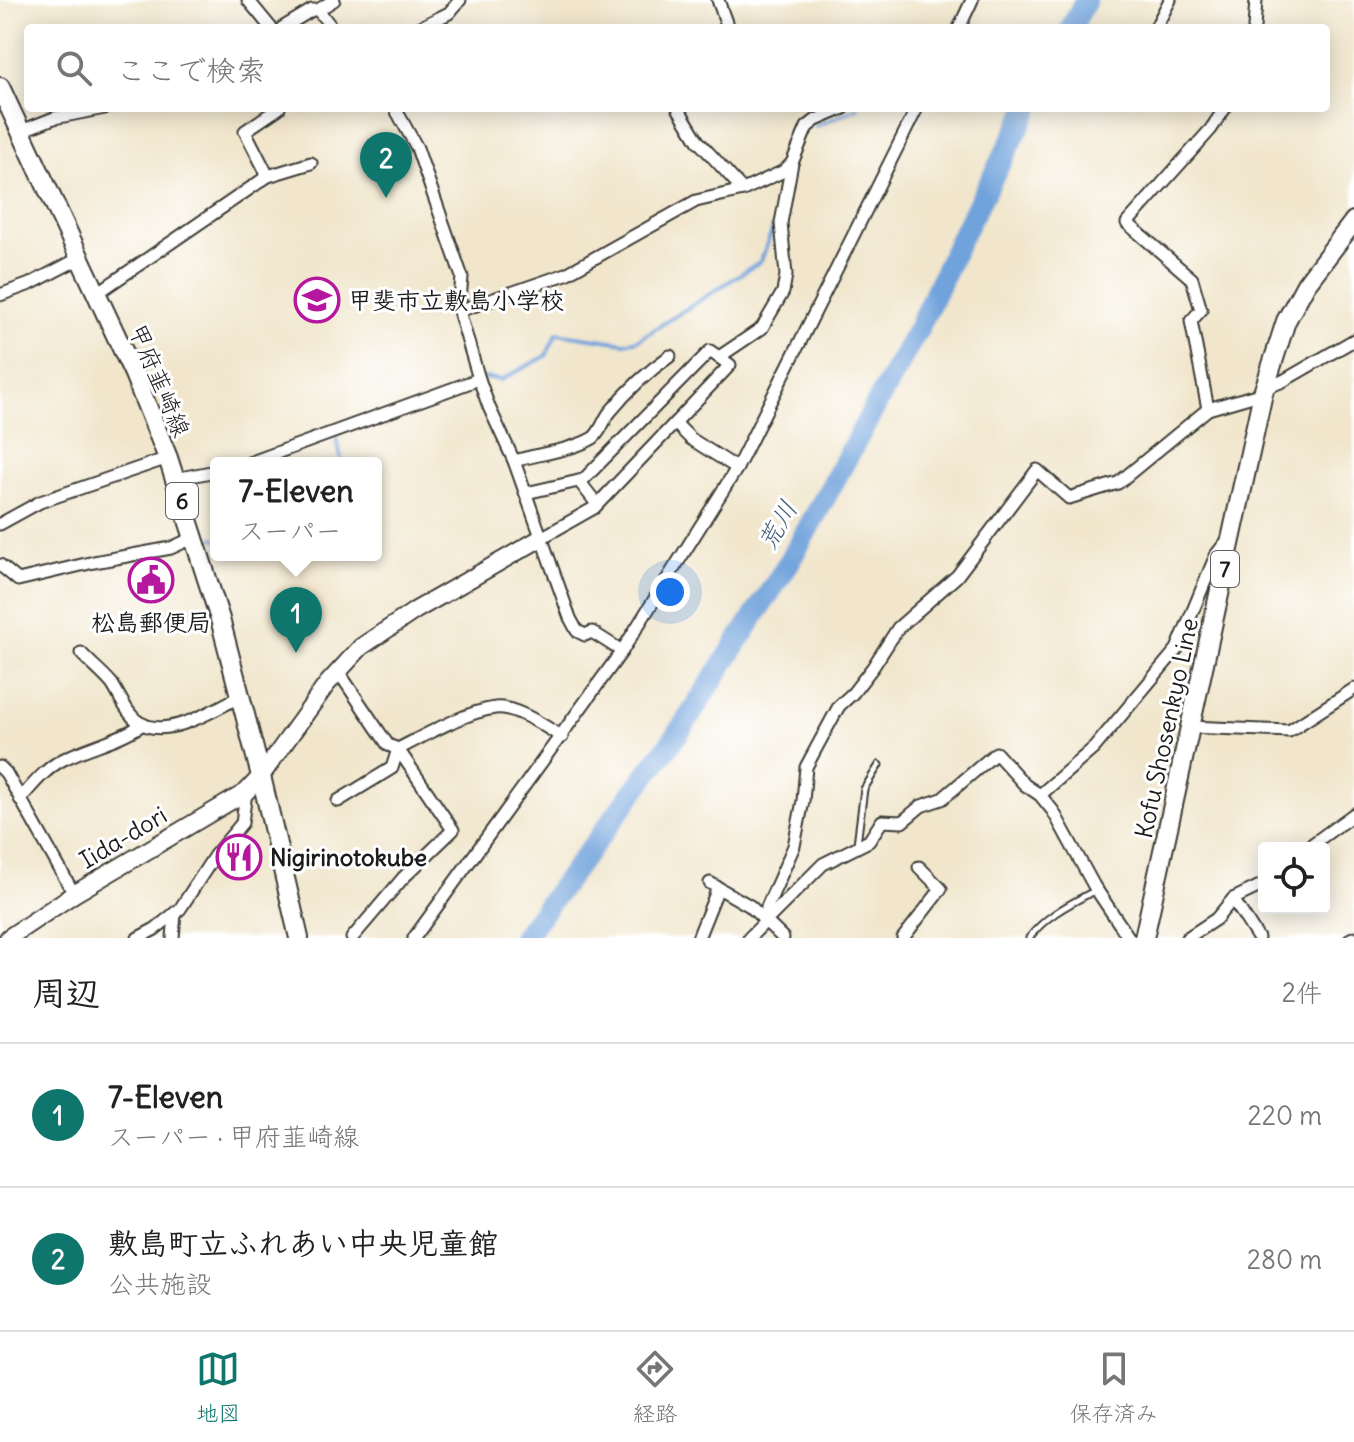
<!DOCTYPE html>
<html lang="ja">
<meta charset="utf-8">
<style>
body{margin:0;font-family:Delius,"Klee One",sans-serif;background:#f2f2f2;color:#222}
.controls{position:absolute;right:24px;bottom:24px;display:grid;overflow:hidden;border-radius:8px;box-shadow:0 4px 20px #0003}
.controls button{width:72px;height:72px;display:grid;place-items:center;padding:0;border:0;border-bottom:2px solid #e0e0e0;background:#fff;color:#222;font:40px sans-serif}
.you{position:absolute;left:670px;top:592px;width:28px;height:28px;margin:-20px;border:6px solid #fff;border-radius:50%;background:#1a73e8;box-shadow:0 0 0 12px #1a73e833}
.badge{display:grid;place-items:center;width:52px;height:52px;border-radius:50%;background:#0f766e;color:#fff;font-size:26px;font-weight:700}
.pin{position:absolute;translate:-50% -66px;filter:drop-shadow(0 2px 4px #0008)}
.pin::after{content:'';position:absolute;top:42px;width:28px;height:24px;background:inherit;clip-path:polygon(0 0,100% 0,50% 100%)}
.popup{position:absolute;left:210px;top:457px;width:172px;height:104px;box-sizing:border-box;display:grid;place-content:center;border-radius:8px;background:#fff;filter:drop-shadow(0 2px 6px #0005);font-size:26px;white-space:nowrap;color:#767676}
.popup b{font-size:30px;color:#222}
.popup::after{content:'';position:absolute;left:50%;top:100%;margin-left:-16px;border:16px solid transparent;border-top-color:#fff}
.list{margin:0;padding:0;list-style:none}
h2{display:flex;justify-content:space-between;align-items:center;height:104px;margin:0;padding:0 32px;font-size:34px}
h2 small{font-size:26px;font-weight:400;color:#767676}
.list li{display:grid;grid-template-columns:52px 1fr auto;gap:24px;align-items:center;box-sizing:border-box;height:144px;padding:0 32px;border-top:2px solid #e0e0e0}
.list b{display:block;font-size:30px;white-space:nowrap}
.list p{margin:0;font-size:26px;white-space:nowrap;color:#767676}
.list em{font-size:26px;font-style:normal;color:#767676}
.icon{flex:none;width:44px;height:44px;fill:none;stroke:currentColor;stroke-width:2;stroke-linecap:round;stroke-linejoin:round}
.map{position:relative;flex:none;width:1354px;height:938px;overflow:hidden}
.search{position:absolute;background:#fff;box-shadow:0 4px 20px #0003;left:24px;right:24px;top:24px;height:88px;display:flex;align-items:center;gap:20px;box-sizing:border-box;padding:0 28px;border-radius:8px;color:#767676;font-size:30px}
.sheet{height:392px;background:#fff}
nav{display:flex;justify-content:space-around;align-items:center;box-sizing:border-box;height:112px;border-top:2px solid #e0e0e0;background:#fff;font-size:22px;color:#767676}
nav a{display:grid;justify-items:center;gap:4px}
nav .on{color:#0f766e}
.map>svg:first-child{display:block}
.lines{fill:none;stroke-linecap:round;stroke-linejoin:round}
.stream{stroke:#6fa2db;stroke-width:4}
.river{stroke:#6fa2db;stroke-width:22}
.lane-casing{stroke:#3c3a36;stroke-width:9}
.street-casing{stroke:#3c3a36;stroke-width:15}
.secondary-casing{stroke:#3c3a36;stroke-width:20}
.primary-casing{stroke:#3c3a36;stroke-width:22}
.lane{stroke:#fff;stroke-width:5}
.street{stroke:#fff;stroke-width:11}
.secondary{stroke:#fff;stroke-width:16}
.primary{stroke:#fff;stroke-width:18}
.labels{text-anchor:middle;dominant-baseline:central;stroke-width:6;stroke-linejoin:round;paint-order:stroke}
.shield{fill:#fff;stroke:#606060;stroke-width:2}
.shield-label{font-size:22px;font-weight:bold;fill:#1c1c1c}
.poi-label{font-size:24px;font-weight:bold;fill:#1c1c1c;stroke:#fff;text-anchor:start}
.street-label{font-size:24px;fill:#1c1c1c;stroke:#fff}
.water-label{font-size:26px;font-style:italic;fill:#465f7c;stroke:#fff}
</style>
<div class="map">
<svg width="1354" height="938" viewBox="0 0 1354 938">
<rect width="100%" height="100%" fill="#fff"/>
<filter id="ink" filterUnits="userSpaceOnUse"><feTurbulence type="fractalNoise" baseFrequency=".0125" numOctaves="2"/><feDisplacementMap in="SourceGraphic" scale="16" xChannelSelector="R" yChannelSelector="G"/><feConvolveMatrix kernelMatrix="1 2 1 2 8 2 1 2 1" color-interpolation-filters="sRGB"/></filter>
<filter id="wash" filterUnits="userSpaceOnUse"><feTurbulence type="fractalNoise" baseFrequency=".006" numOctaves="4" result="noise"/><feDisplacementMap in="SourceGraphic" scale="32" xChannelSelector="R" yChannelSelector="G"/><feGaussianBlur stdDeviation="1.8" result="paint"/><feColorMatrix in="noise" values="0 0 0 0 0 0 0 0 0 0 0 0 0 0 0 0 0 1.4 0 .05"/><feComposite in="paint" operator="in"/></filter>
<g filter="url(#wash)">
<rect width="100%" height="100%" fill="#f1e6cc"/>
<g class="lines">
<g class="stream">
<path d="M816,126L858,108"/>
<path d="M482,378L501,380L546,356L557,333L624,343L638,340L761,261L777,217"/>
<path d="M336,434L342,463"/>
<path d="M213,538L216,539"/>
</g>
<g class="river">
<path d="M1071,28L1086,0"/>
<path d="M523,938L679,732L790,561L919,327L961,237L1029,108"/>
</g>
</g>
</g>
<g filter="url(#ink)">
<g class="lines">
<g class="lane-casing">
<g id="lane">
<path d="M857,844L864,789L879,765"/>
<path d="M1348,937L1354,934"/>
<path d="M1029,938C1046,915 1070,904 1096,890"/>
</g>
</g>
<g class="street-casing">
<g id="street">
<path d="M248,0L271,28"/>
<path d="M718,0L728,28"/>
<path d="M318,10L334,0"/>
<path d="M1157,25L1170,0"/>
<path d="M282,28L312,10H318L332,28"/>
<path d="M419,28L449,13L460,0"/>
<path d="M959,28L972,0"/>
<path d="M1254,28L1256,0"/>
<path d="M395,108L417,148L462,277L459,311L479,379L489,407L514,461L570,618L577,631L585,635L592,632L622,651"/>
<path d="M678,108L698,141L743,190"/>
<path d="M21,131L54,118L105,108"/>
<path d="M268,176L245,131L279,108"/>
<path d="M96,294L268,176L311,163"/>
<path d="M0,295L30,284L80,258"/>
<path d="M459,311L566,274L696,201L743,190L784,171L792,163L807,127L816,120L844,108"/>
<path d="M719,357L762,328L783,292L786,275L781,223L792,163"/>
<path d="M1265,388L1283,381L1354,340"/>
<path d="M1208,409L1191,321L1201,310L1192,279L1127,223L1211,129L1225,108"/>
<path d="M675,423L691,439L737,468"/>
<path d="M514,461C537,454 573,450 593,438C601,432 604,419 610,412C628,390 647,372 670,356"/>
<path d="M249,463L479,379"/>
<path d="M175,479L216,471"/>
<path d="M579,481L597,504"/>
<path d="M526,493L583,480L710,351L730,365L594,508L541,538"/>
<path d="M0,524L40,502L168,458"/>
<path d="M0,565L18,580L94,562L171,548L195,537"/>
<path d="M81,653C91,664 103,673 112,684C120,696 125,711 136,720C164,743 215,709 241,696"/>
<path d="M338,671L388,745L398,749L453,830L403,878L352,938"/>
<path d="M1190,727L1289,731L1354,689"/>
<path d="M0,767L6,773L74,894"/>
<path d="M1040,795L1094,748L1177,649L1216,555L1227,541"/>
<path d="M20,799C33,785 45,769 62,760C89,746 118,741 143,724"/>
<path d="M338,801L392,768L398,749C424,736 465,712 495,708C514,705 546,727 562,737"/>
<path d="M1307,848L1354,814"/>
<path d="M710,883L750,906L783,938"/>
<path d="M1233,899L1258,938"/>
<path d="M766,921L767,907L794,846L803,801L806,767L839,706L853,693L873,667L898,628L957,576L1037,470L1069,498L1118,483L1208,409L1263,393"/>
<path d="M138,938L155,929L180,909L215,855L242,823L246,792"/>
<path d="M173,938L175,913"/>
<path d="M414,938L622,651L737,468L917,108"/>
<path d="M698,938L718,888"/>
<path d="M749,938L823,864L869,841L882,821L902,822L921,806L942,799L996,753L1025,785L1040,795L1053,811L1094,886L1129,938"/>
<path d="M903,938L941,889L919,867"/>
<path d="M1187,938L1216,919L1233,899L1264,884"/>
</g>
</g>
<g class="secondary-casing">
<path id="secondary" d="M8,938L74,894L246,792L261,776L327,684L361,647L416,610L541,538"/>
</g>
<g class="primary-casing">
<g id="primary">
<path d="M0,87L134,374L168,458L220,619L261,776L299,938"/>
<path d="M1144,938L1263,393L1286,321L1306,284L1354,221"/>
</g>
</g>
<use href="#lane" class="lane"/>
<use href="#street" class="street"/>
<use href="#secondary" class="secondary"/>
<use href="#primary" class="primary"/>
</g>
</g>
<defs>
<g id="school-ring" transform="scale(2.3)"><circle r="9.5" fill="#fff" stroke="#b5179e" stroke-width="1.5"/><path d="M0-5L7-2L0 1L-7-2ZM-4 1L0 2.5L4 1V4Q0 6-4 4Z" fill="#b5179e"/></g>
<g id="civic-ring" transform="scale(2.3)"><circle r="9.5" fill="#fff" stroke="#b5179e" stroke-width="1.5"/><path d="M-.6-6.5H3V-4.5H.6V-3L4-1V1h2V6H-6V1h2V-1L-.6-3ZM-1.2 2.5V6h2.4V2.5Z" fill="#b5179e"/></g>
<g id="restaurant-ring" transform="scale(2.3)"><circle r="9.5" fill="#fff" stroke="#b5179e" stroke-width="1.5"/><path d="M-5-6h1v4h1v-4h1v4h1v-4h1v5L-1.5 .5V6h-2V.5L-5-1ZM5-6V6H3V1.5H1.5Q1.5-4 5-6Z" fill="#b5179e"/></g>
</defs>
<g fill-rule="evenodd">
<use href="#school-ring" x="317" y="300"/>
<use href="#civic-ring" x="151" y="580"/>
<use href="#restaurant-ring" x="239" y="857"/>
</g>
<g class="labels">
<g class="shield">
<rect x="166" y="483" width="32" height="36" rx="6"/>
<rect x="1211" y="551" width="28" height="36" rx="6"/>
</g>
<g class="shield-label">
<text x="182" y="501">6</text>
<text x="1225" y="569">7</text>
</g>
<g class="poi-label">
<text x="348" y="300">甲斐市立敷島小学校</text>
<text x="151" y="622" text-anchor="middle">松島郵便局</text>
<text x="270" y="857">Nigirinotokube</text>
</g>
<g class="street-label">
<text transform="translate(160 380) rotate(67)">甲府韮崎線</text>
<text transform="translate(1166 728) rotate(-78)">Kofu Shosenkyo Line</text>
<text transform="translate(123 837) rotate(-31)">Iida-dori</text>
</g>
<g class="water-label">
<text transform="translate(777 525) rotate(-60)">荒川</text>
</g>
</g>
</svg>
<div class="controls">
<button><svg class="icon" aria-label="locate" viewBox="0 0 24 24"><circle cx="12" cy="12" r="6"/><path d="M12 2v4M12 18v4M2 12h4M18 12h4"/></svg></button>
</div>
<div class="you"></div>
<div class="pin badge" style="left:296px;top:653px">1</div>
<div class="popup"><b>7-Eleven</b>スーパー</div>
<div class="pin badge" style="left:386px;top:198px">2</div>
<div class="search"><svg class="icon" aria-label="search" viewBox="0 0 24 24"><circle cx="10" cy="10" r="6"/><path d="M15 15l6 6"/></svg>ここで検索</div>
</div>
<section class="sheet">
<h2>周辺<small>2件</small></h2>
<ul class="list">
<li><span class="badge">1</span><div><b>7-Eleven</b><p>スーパー · 甲府韮崎線</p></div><em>220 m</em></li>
<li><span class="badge">2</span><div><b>敷島町立ふれあい中央児童館</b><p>公共施設</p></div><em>280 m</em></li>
</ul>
</section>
<nav>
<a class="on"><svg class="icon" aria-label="map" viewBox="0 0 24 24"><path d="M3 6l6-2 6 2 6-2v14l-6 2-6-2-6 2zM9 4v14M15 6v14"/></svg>地図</a>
<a><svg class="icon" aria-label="directions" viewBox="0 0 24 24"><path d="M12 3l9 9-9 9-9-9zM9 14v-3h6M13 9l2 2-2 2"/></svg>経路</a>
<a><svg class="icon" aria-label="saved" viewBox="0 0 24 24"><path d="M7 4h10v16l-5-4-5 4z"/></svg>保存済み</a>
</nav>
